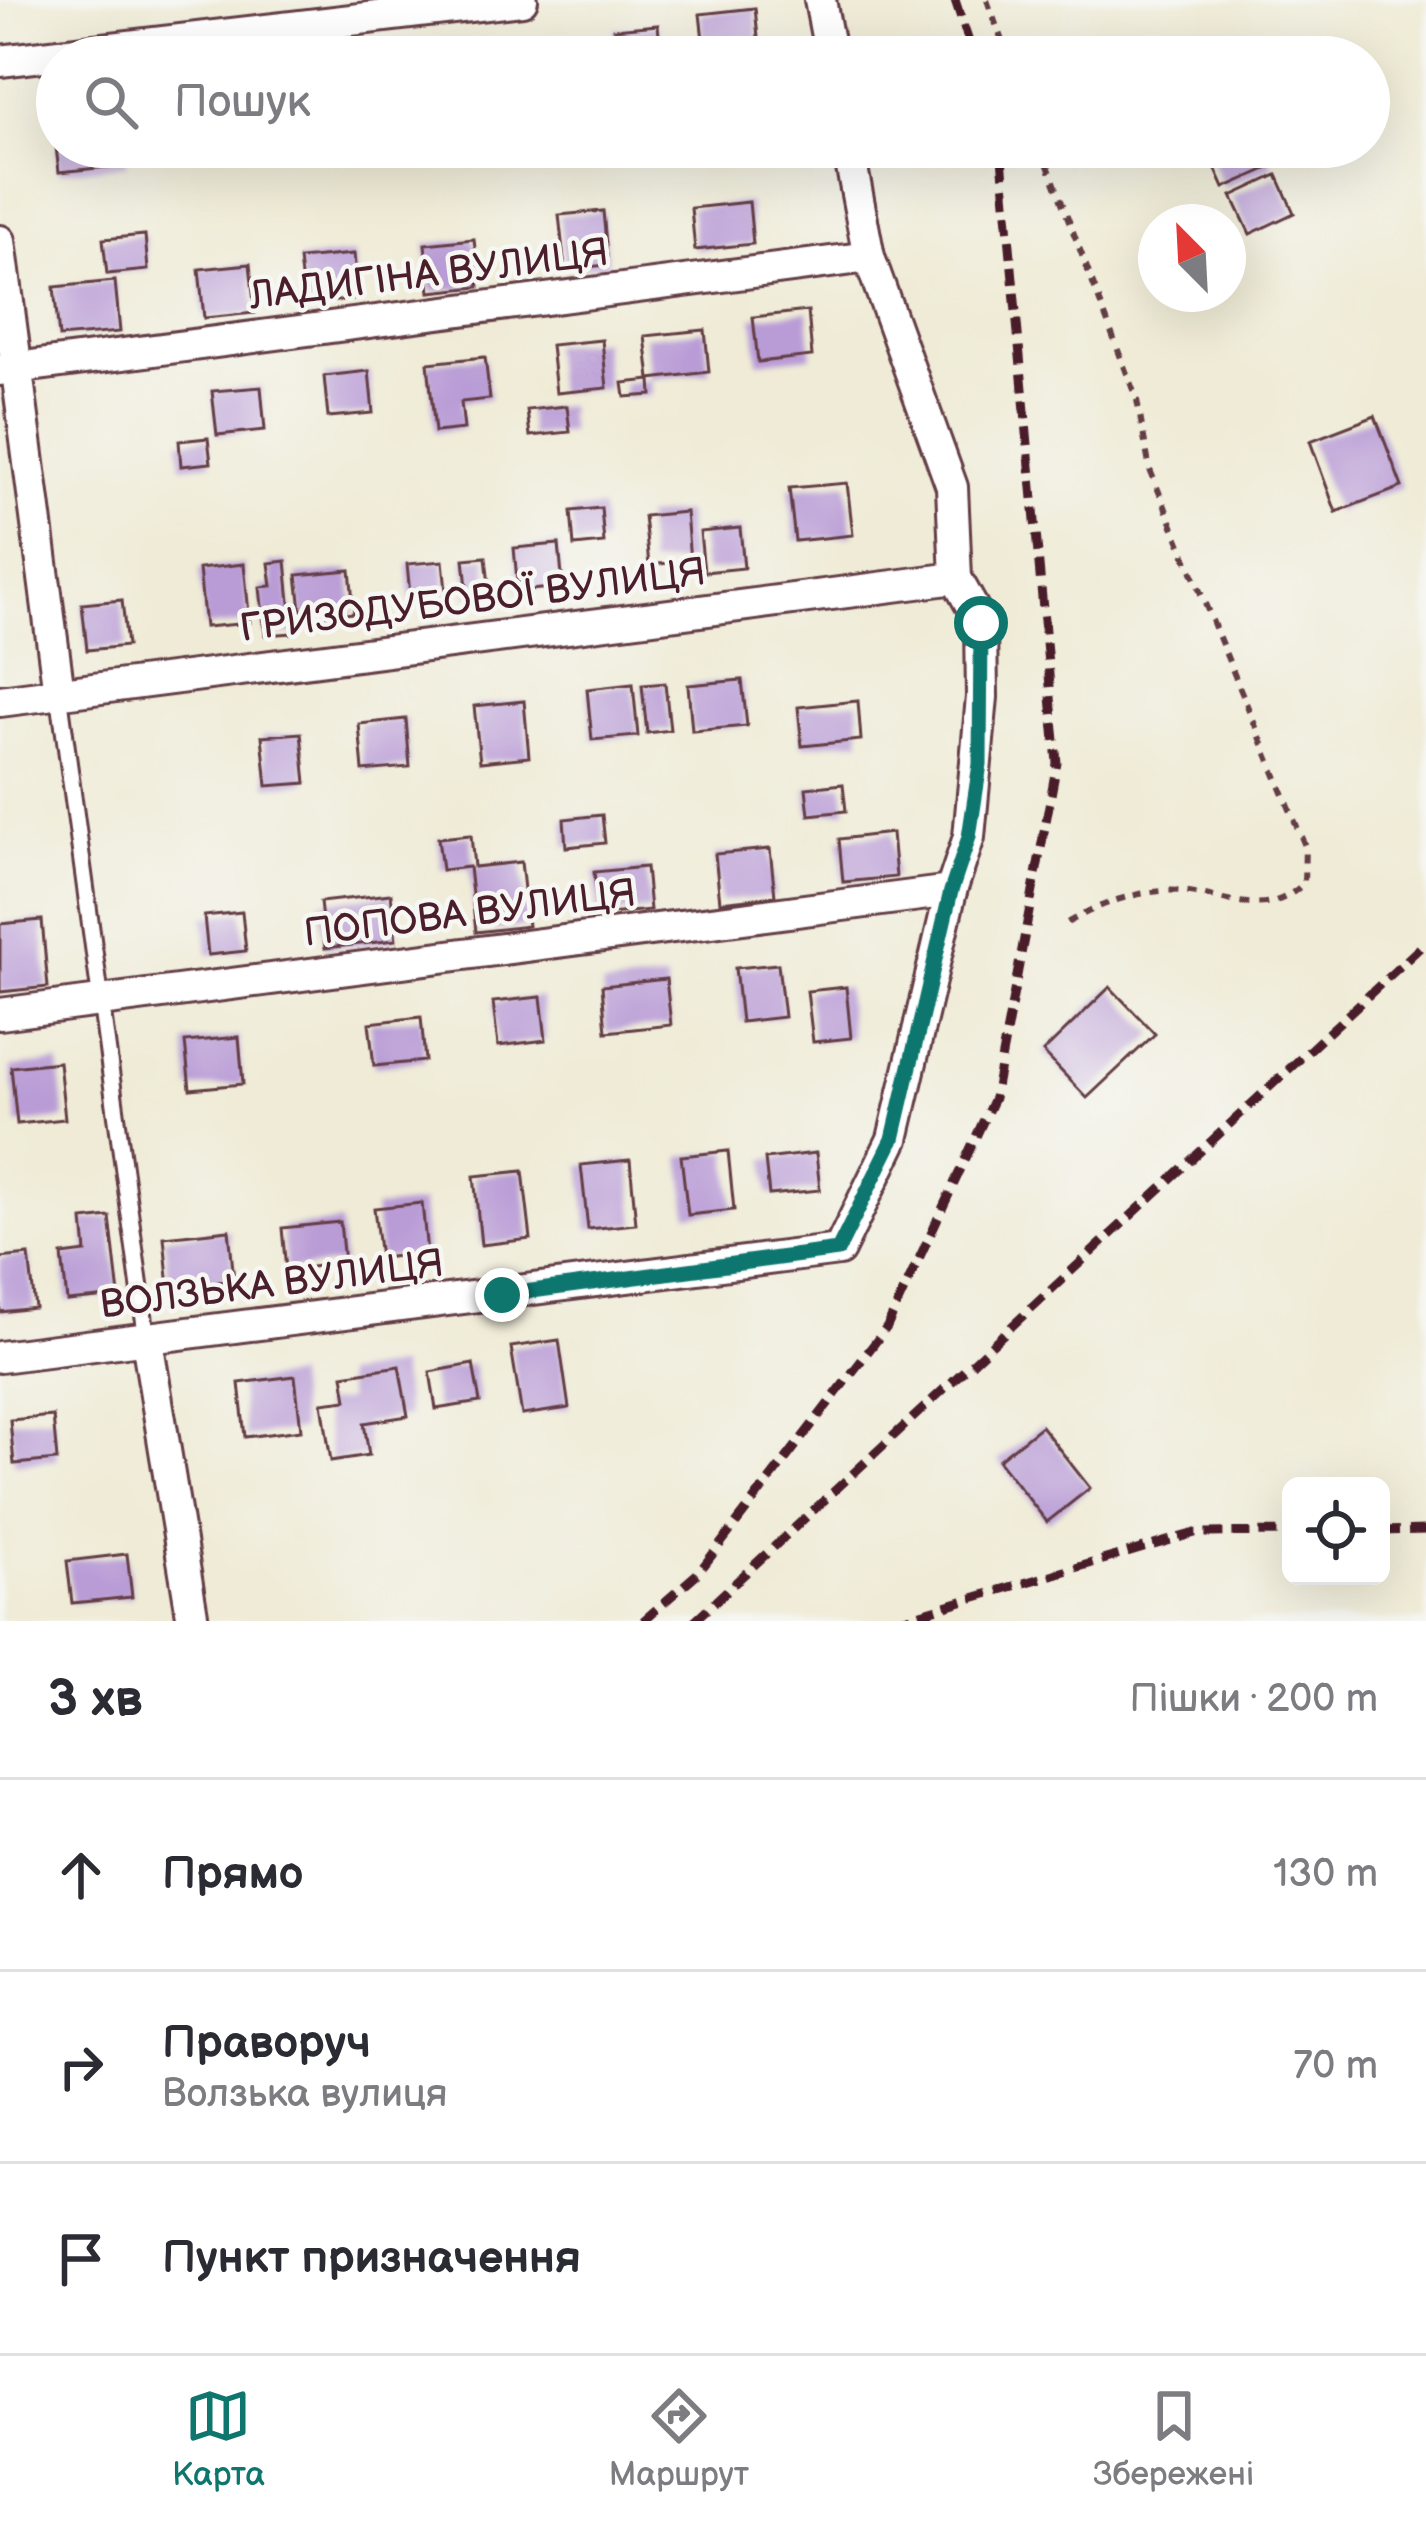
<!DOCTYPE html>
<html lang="uk">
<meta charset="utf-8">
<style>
body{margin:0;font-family:"Balsamiq Sans",sans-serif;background:#f7f7f7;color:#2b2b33}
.controls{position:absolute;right:36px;bottom:36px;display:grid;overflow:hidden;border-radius:18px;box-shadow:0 12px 48px #0002}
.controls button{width:108px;height:108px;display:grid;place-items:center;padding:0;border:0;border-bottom:3px solid #e1e1e2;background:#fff;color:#2b2b33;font:60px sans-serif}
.compass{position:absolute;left:1138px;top:204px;width:108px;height:108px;border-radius:50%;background:#fff;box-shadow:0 12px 48px #0002;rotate:336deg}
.stop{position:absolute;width:36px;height:36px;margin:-27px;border:9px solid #0f766e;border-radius:50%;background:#fff}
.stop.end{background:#0f766e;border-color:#fff;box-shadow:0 3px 12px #0008}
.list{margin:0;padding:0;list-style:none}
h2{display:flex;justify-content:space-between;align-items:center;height:156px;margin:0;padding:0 48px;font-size:51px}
h2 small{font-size:39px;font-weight:400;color:#7c7c81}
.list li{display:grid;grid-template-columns:78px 1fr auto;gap:36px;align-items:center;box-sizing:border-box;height:192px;padding:0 48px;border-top:3px solid #e1e1e2}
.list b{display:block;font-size:45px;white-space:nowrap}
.list p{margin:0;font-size:39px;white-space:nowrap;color:#7c7c81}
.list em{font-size:39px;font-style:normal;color:#7c7c81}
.icon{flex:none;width:66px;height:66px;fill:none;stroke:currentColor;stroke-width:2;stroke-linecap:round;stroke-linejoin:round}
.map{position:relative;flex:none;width:1426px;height:1621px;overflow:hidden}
.search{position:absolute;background:#fff;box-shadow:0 12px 48px #0002;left:36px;right:36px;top:36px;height:132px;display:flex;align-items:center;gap:30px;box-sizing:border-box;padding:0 42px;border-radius:66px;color:#7c7c81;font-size:45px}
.sheet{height:732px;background:#fff}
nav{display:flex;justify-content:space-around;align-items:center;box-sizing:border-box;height:168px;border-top:3px solid #e1e1e2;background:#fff;font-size:33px;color:#7c7c81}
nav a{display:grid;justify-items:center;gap:6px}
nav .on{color:#0f766e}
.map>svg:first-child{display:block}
.building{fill:#b99cd6}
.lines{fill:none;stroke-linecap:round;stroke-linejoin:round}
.lane-casing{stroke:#633e45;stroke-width:21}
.street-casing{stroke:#633e45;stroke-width:36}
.path{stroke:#633e45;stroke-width:6;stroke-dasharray:9 9;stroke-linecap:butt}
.lane{stroke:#fff;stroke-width:15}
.street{stroke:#fff;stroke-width:30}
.rail{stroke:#4a1f2b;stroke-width:9;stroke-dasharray:18 9;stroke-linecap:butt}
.route{stroke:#0f766e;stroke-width:15}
.labels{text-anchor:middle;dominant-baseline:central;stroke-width:9;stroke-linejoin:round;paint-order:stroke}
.street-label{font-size:39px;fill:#4a1f2b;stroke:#f6f6f2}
</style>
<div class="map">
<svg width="1426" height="1621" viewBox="0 0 1426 1621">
<rect width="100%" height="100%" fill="#f6f6f2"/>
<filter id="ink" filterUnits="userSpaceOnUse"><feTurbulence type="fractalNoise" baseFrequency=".00833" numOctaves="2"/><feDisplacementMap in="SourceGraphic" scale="24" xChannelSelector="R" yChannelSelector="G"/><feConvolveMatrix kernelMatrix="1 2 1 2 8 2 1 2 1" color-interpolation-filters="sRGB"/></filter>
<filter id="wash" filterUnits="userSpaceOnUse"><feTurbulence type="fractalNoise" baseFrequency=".004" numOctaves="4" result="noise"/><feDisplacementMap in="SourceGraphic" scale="48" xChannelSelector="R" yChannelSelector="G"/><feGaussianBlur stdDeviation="2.7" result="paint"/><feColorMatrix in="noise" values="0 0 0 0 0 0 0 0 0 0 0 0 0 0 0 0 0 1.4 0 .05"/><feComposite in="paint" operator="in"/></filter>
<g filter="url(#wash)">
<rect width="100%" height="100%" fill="#efebd6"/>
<g id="blocks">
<g class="building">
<path d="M755,8L760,57H705L700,14Z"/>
<path d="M658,25L661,57H616L614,29Z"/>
<path d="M559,41L561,57H514L512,46Z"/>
<path d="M56,147H126L127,165L59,172Z"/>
<path d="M1224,147H1264L1273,166L1224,188L1209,154Z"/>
<path d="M1277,175L1294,213L1250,234L1232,196Z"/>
<path d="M749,202L753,244L695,250L691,208Z"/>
<path d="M603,211L608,265L565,269L559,215Z"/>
<path d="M145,235L148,270L107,274L103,239Z"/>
<path d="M474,239L479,287L430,292L425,244Z"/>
<path d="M354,254L358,299L304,304L299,259Z"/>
<path d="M250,264L255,313L204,318L199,269Z"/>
<path d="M115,281L120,332L59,337L54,287Z"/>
<path d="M808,311L812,356L758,362L753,317Z"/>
<path d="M705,330L709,372L650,379L645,336Z"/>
<path d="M602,340L607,388L556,393L551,345Z"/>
<path d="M485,357L490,399L461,402L464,429L435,432L428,363Z"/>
<path d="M369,371L373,413L328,417L324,376Z"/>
<path d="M651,380L652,395L625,397L623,383Z"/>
<path d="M261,387L265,430L217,435L212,391Z"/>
<path d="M567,406L570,432L530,436L527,410Z"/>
<path d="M1375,416L1402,487L1336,512L1310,441Z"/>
<path d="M208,438L211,463L181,466L179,441Z"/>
<path d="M847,483L853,535L795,541L789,488Z"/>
<path d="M601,508L604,543L574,546L571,511Z"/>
<path d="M686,512L690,561L649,565L644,516Z"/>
<path d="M740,528L744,568L704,572L700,532Z"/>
<path d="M559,544L563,587L518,591L514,548Z"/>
<path d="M486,557L490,595L468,597L464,559Z"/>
<path d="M286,561L293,633L265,635L260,587L272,586L269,563Z"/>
<path d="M443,561L447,601L411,605L407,564Z"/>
<path d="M244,564L250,623L205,627L199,569Z"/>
<path d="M350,570L354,613L302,618L297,575Z"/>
<path d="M122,600L127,646L87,650L82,604Z"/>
<path d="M742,680L747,726L692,731L688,685Z"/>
<path d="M665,683L670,730L647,733L642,685Z"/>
<path d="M633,684L638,736L592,740L587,689Z"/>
<path d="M524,701L529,757L480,762L474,706Z"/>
<path d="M858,701L861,740L802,746L798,707Z"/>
<path d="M406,719L410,767L363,771L359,724Z"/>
<path d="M301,733L306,783L267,786L262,736Z"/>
<path d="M843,784L846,811L809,815L806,788Z"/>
<path d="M602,815L605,843L566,847L564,819Z"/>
<path d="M892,833L896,877L843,882L839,839Z"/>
<path d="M471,835L474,867L521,862L528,926L476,932L469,867L442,870L438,838Z"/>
<path d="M770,849L775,896L720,902L715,854Z"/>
<path d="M646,867L650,910L599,915L594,872Z"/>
<path d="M391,894L396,940L325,948L320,902Z"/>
<path d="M242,912L246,951L208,955L204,916Z"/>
<path d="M42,920L48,987L0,992V924Z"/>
<path d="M778,964L784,1017L741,1022L735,968Z"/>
<path d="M666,979L671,1025L606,1032L602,986Z"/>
<path d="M846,987L851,1038L813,1042L807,991Z"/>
<path d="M1110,987L1155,1034L1087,1098L1043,1052Z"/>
<path d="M541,997L546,1040L498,1046L493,1002Z"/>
<path d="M421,1017L425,1061L374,1066L369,1023Z"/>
<path d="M239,1037L243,1084L190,1089L185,1042Z"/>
<path d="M59,1062L65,1119L17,1124L11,1067Z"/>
<path d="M728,1151L734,1210L688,1215L681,1156Z"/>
<path d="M816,1153L820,1190L769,1195L765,1159Z"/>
<path d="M630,1160L636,1224L588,1229L581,1165Z"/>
<path d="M523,1171L531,1239L481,1245L474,1176Z"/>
<path d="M422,1203L427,1253L380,1258L374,1208Z"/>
<path d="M110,1217L119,1296L67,1301L62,1255L86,1252L83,1220Z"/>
<path d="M340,1222L344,1263L286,1270L282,1228Z"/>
<path d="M229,1230L234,1280L169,1288L164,1237Z"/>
<path d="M29,1255L35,1308L0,1312V1258Z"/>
<path d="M559,1340L569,1408L522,1415L511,1347Z"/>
<path d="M473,1364L480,1402L436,1409L430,1372Z"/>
<path d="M399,1366L408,1416L364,1423L369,1455L331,1461L322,1403L347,1400L343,1375Z"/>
<path d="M295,1376L301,1430L245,1437L239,1383Z"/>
<path d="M53,1416L57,1460L14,1464L10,1420Z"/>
<path d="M1041,1426L1090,1488L1047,1522L998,1460Z"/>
<path d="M127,1554L132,1597L72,1603L67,1561Z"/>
</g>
</g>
</g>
<g filter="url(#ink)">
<use href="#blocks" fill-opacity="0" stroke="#633e45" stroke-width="3"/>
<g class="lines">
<g class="lane-casing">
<path id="lane" d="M59,693L147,1340"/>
</g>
<g class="street-casing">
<g id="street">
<path d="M820,0L831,57"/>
<path d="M0,61L522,0"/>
<path d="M0,241L59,693"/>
<path d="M0,370L869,257"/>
<path d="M0,701L956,578"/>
<path d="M0,1014L951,891"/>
<path d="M147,1340L193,1621"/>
<path d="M0,1357L839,1250L893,1139L951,891L969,837L982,697L981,623L956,578L952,487L869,257L848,147"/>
</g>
</g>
<g class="path">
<path d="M987,0L1008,57"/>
<path d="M1041,147L1137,400L1150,470L1305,846L1304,883C1261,927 1214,886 1162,891C1125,894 1097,906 1065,924"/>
</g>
<use href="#lane" class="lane"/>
<use href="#street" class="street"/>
<g class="rail">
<path d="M955,0L974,57"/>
<path d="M1381,1531L1426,1530"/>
<path d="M643,1621L699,1572L887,1327L994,1098L1057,763L1001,147"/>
<path d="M694,1621L1426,942"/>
<path d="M894,1621L1195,1533L1291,1532"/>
</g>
</g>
</g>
<g class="lines" filter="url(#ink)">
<path class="route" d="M502,1295L838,1250L893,1139L951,891L969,837L980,764L981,623"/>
</g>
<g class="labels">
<g class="street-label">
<text transform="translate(429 275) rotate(-7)">ЛАДИГІНА ВУЛИЦЯ</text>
<text transform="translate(473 601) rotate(-7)">ГРИЗОДУБОВОЇ ВУЛИЦЯ</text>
<text transform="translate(470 914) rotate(-7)">ПОПОВА ВУЛИЦЯ</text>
<text transform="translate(272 1285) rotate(-7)">ВОЛЗЬКА ВУЛИЦЯ</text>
</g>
</g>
</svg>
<div class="controls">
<button><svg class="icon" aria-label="locate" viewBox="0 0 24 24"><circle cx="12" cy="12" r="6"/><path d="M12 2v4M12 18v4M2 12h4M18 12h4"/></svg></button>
</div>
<svg class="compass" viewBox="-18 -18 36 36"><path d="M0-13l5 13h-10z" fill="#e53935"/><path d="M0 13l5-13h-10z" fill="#7c7c81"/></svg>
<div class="stop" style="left:981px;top:623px"></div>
<div class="stop end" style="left:502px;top:1295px"></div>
<div class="search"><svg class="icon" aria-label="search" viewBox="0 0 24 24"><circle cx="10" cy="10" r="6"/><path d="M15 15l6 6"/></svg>Пошук</div>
</div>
<section class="sheet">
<h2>3 хв<small>Пішки · 200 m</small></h2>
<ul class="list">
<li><svg class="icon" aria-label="ahead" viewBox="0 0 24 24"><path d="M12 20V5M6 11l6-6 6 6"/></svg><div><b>Прямо</b></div><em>130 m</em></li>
<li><svg class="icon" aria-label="right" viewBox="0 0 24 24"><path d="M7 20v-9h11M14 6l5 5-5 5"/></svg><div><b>Праворуч</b><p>Волзька вулиця</p></div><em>70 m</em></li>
<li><svg class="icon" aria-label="arrive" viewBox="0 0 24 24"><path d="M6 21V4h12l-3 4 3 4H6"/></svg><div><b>Пункт призначення</b></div></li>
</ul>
</section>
<nav>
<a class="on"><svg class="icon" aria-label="map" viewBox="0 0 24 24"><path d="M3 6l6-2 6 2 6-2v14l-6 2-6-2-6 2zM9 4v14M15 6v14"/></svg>Карта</a>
<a><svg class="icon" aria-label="directions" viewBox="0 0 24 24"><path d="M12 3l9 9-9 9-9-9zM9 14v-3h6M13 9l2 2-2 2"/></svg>Маршрут</a>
<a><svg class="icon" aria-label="saved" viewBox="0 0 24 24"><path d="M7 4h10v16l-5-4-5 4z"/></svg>Збережені</a>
</nav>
